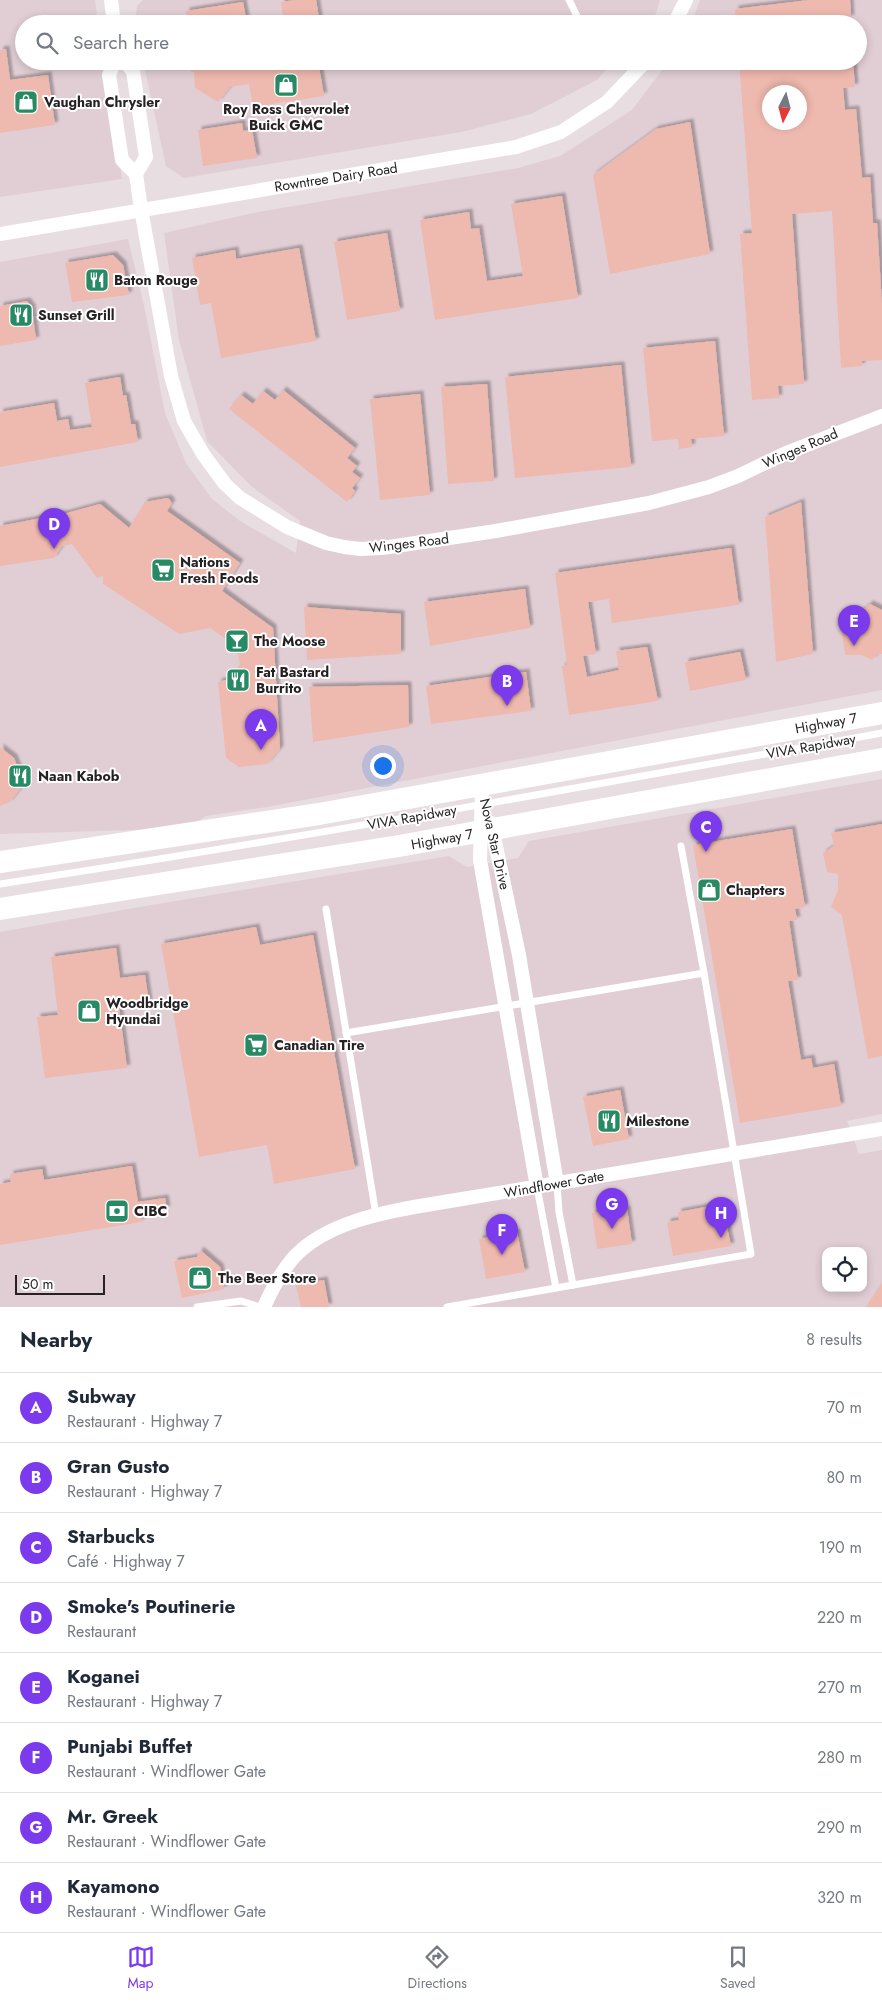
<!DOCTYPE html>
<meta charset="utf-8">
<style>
body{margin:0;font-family:Jost,sans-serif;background:#f2f2f3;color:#1f2937}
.controls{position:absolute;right:15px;bottom:15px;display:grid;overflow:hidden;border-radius:10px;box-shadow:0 2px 8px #0003}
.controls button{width:45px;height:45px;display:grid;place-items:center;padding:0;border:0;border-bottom:1px solid #e0e1e3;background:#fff;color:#1f2937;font:25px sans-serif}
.compass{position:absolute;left:762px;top:85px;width:45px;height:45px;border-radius:50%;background:#fff;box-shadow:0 2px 8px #0003;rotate:186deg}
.scale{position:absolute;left:15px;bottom:12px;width:90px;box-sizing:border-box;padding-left:5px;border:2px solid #262223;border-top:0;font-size:14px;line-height:18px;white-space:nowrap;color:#262223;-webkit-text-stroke:4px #fff;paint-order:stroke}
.you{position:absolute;left:382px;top:765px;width:18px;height:18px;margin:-12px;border:4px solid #fff;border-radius:50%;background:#1a73e8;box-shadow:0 0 0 8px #1a73e833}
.badge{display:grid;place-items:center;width:32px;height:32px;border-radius:50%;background:#7c3aed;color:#fff;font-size:16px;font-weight:700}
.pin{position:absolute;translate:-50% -41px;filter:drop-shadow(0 1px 2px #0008)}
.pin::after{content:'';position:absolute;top:26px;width:18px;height:15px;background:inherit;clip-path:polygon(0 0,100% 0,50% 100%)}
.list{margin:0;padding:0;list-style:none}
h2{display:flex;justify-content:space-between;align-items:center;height:65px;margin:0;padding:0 20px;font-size:21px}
h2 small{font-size:16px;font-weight:400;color:#747a83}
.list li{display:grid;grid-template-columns:32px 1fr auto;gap:15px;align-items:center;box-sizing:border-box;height:70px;padding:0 20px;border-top:1px solid #e0e1e3}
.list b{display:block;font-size:19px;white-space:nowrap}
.list p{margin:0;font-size:16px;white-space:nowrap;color:#747a83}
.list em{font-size:16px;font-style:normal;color:#747a83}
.icon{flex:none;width:28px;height:28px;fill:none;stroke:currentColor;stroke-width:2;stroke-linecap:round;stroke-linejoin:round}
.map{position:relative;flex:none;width:882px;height:1307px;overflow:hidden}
.search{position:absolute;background:#fff;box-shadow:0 2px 8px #0003;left:15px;right:15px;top:15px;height:55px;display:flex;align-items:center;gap:12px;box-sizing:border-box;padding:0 18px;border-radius:28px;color:#747a83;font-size:19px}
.sheet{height:625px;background:#fff}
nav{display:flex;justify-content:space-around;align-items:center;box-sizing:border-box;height:70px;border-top:1px solid #e0e1e3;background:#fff;font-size:14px;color:#747a83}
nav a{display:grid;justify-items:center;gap:2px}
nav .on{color:#7c3aed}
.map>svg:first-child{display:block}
.built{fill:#e1ced4;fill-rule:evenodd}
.building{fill:#eeb9af;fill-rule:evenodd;filter:url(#shadow)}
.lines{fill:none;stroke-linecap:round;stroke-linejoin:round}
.lane{stroke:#fff;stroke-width:7}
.street{stroke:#fff;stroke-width:14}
.primary{stroke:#fff;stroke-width:22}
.labels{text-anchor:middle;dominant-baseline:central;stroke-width:4;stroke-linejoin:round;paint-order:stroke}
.poi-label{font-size:14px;font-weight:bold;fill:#262223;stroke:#fff;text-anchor:start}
.street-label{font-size:14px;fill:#262223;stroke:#fff}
</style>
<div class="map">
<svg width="882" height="1307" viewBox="0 0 882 1307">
<defs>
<filter id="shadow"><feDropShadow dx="3.5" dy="-3.5" stdDeviation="1" flood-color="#0004"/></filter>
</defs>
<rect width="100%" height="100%" fill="#e8dde0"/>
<g class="built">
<path d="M0,0H95L98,24H24V61H104L122,179L0,197Z"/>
<path d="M143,0H660L655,16L647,24H135L137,6Z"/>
<path d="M700,0H882V690L267,807L206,816L192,825L163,829L0,834V262L128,239L145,310L165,413L186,463L212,499L240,521L296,553L300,521L252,487L207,441L179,340L164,233L253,213L518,168L560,156L632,110L669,61H858V24H691ZM770,92H800V122H770Z"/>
<path d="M143,61H614L597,80L531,114L461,132L184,178L166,166Z"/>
<path d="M882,779V1114L847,1121L859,1154L882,1150V1307H0V932L151,905L449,856L467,867L518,858L529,841ZM826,1251H863V1288H826Z"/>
</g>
<g class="building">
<path d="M295,0H316L320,24H284L281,2Z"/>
<path d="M809,0H850L851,18L835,20L836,24H736L735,9Z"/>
<path d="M243,2L247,24H188L186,11Z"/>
<path d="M6,49L10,80L48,75L55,125L0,133V50Z"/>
<path d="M190,61H318L324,96L253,107L249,84L230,87L218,102L195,88L194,72H191Z"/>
<path d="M739,61H853L855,87L843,88L845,110L856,109L862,178L870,177L873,223H877L882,305V360L862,361V366L841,368L832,211L792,214L804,384L778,386L779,398L752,400L740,234L752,233ZM770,92H800V122H770Z"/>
<path d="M690,122L710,254L610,274L593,175L656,129Z"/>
<path d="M242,123L243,131L252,130L257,158L203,166L198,130Z"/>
<path d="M562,196L578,298L435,320L420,220L469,212L471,229L479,228L487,281L523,276L511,204Z"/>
<path d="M387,233L400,311L347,320L334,242Z"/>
<path d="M299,248L316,341L221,358L211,303L200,305L192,258L235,250L236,259Z"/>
<path d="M113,255L123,265L129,295L72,302L65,263Z"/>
<path d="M27,301L32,308L36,340L0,346V306Z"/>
<path d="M715,341L724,436L691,439L692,447L679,449L678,439L652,441L643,348Z"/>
<path d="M621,365L631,467L515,478L505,377Z"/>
<path d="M120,377L123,396L126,395L131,424H135L138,442L0,467V412L54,403L57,421L68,419L70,430L92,427L85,383Z"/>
<path d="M487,384L494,481L448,484L441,387Z"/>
<path d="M283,390L355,448L347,458L357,466L352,472L360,478L352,488L355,491L347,502L229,409L241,395L253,404L263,391L275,400Z"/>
<path d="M420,394L430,495L380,500L370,399Z"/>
<path d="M168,498L172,503L167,511L240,563L222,591L273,628L280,749L267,764L239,767L226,758L218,682L230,679L240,665L237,647L210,628L179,634L103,584V576L97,578L72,544L62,546L54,558L0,566V526L67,513L100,504L129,528L145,502Z"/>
<path d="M801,502L813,654L776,662L765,517Z"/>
<path d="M731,548L739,605L612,623L609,599L588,602L596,654L583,656L587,677L619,670L616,651L647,647L658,701L569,715L562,666L567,665L555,573Z"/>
<path d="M525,589L530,628L430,646L424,602Z"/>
<path d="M870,604L882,610V654H878L872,660L862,655H845L839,613H859Z"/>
<path d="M304,607L401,614V654L307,660Z"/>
<path d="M740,652L746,680L690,691L685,662Z"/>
<path d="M526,672L531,711L431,724L426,686Z"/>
<path d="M408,685L409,727L313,742L309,687Z"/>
<path d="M0,747L14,758L18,768L24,773L27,780L10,802L0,806Z"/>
<path d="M882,824V1056L868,1059L842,915L831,907L838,890V874L827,872L823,853L834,846L831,833Z"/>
<path d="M792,829L805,907L795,909L797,920L789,921L798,980L788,981L801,1060L811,1058L813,1068L834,1064L841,1106L740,1123L693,845Z"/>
<path d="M256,927L260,945L313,935L355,1169L274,1184L267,1145L199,1157L161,944Z"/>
<path d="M116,948L120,978L145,975L149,1003L119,1007L127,1068L45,1078L37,1017L58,1015L51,957Z"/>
<path d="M620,1090L629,1139L593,1146L583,1097Z"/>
<path d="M132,1166L138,1202L165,1198L167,1209L140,1213L142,1222L0,1245V1184L11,1182L10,1174L42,1169L44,1180Z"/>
<path d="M722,1204L731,1246L673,1256L667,1222L679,1220L678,1212Z"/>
<path d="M627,1209L632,1244L597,1249L592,1213Z"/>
<path d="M517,1232L525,1272L486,1279L479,1239Z"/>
<path d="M200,1250L220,1267L224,1289L182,1298L174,1261L197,1257Z"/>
<path d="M324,1280L329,1307H301L296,1285Z"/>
<path d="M882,1283V1307H866Z"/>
</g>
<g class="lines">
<g class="lane">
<path d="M569,0L581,24"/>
<path d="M624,61L637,71"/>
<path d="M681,846L704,973"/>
<path d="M0,884C295,839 588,786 882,733"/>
<path d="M326,909L376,1215"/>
<path d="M346,1033L704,973L751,1254L447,1307"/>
<path d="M557,1184L559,1212L573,1285"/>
<path d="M537,1187L556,1288"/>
<path d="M197,1307L241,1301L260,1307"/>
</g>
<g class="street">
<path d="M111,0L114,24"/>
<path d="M674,24L686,0"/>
<path d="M115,61L109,75L122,160L136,174"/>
<path d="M124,61L133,71L146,157L136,174L141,209L171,376L184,421L203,454L225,484L240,498L287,527L326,543L344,547L360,549L382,548L496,531L649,503L709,487L738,476L786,453L882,416"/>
<path d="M0,234L516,147L561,132L607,102L646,61"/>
<path d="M482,786L480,860L537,1187"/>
<path d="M491,823L519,955L557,1184"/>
<path d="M264,1307C271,1291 282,1271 294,1257C326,1223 383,1212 426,1205L882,1129"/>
</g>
<g class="primary">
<path d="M0,862L319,814L882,713"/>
<path d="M0,909L399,846L882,759"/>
</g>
</g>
<defs>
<g id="shop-square" transform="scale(1.25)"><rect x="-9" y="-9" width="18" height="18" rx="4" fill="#278a64" stroke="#fff"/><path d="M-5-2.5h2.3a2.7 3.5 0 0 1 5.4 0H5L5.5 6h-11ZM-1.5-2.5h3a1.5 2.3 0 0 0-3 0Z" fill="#fff"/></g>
<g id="restaurant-square" transform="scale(1.25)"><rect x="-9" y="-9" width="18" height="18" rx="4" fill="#278a64" stroke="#fff"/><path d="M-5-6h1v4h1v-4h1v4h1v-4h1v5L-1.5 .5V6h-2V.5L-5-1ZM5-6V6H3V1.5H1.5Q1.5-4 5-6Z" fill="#fff"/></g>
<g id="supermarket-square" transform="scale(1.25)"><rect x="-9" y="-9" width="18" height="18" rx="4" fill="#278a64" stroke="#fff"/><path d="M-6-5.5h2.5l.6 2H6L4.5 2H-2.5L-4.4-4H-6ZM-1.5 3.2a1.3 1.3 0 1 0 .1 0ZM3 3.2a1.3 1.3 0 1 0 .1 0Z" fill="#fff"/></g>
<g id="bar-square" transform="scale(1.25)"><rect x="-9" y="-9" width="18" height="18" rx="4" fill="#278a64" stroke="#fff"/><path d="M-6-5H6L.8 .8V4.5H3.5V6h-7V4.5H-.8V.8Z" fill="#fff"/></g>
<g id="bank-square" transform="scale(1.25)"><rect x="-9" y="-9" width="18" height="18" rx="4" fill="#278a64" stroke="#fff"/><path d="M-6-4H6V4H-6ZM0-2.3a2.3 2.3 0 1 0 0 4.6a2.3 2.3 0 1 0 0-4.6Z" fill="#fff"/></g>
</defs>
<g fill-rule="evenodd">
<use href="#shop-square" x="286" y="85"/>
<use href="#shop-square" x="26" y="102"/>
<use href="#restaurant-square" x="97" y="280"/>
<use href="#restaurant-square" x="21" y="315"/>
<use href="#supermarket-square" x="163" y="570"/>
<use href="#bar-square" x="237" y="641"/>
<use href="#restaurant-square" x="238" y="680"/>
<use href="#restaurant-square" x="20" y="776"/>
<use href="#shop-square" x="709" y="890"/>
<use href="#shop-square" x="89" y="1011"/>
<use href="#supermarket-square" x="256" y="1045"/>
<use href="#restaurant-square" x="609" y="1121"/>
<use href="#bank-square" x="117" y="1211"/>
<use href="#shop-square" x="200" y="1278"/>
</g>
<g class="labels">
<g class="poi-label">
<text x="44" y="102">Vaughan Chrysler</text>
<text x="286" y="109" text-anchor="middle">Roy Ross Chevrolet<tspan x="286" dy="16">Buick GMC</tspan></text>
<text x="114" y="280">Baton Rouge</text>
<text x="38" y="315">Sunset Grill</text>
<text x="180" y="562">Nations<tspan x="180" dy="16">Fresh Foods</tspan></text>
<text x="254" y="641">The Moose</text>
<text x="256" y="672">Fat Bastard<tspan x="256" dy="16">Burrito</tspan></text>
<text x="38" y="776">Naan Kabob</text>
<text x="726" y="890">Chapters</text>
<text x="106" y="1003">Woodbridge<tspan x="106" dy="16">Hyundai</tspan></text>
<text x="274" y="1045">Canadian Tire</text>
<text x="626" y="1121">Milestone</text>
<text x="134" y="1211">CIBC</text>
<text x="218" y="1278">The Beer Store</text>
</g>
<g class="street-label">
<text transform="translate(336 177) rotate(-9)">Rowntree Dairy Road</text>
<text transform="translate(800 448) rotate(-23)">Winges Road</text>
<text transform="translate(409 543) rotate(-7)">Winges Road</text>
<text transform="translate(826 723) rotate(-10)">Highway 7</text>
<text transform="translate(811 746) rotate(-10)">VIVA Rapidway</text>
<text transform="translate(412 817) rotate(-10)">VIVA Rapidway</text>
<text transform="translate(442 839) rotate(-10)">Highway 7</text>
<text transform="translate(495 844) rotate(77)">Nova Star Drive</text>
<text transform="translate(554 1184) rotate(-10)">Windflower Gate</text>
</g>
</g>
</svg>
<div class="controls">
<button><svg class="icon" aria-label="locate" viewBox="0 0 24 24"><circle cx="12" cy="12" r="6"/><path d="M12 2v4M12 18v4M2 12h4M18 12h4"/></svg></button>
</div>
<svg class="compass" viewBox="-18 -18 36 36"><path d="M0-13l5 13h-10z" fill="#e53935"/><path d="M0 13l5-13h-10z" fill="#747a83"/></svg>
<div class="scale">50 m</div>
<div class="you"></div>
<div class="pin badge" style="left:261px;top:750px">A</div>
<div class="pin badge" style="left:507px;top:706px">B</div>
<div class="pin badge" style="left:706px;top:852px">C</div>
<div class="pin badge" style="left:54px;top:549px">D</div>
<div class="pin badge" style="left:854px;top:646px">E</div>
<div class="pin badge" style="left:502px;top:1255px">F</div>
<div class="pin badge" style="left:612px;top:1229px">G</div>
<div class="pin badge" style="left:721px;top:1238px">H</div>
<div class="search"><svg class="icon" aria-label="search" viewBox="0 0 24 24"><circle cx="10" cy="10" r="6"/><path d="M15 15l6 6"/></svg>Search here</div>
</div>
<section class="sheet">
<h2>Nearby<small>8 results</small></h2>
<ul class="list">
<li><span class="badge">A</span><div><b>Subway</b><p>Restaurant · Highway 7</p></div><em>70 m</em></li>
<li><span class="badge">B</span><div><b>Gran Gusto</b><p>Restaurant · Highway 7</p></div><em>80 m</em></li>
<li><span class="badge">C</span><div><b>Starbucks</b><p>Café · Highway 7</p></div><em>190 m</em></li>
<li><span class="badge">D</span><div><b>Smoke's Poutinerie</b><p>Restaurant</p></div><em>220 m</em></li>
<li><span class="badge">E</span><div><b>Koganei</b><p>Restaurant · Highway 7</p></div><em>270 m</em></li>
<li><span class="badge">F</span><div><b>Punjabi Buffet</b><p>Restaurant · Windflower Gate</p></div><em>280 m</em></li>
<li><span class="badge">G</span><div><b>Mr. Greek</b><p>Restaurant · Windflower Gate</p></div><em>290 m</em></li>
<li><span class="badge">H</span><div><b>Kayamono</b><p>Restaurant · Windflower Gate</p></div><em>320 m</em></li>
</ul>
</section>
<nav>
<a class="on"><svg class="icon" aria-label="map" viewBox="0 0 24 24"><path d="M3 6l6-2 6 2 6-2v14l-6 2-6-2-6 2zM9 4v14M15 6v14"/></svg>Map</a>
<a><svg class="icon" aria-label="directions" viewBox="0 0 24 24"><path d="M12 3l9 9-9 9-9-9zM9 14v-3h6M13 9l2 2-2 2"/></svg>Directions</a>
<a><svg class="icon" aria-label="saved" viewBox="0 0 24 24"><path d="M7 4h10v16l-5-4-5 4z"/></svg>Saved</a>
</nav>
